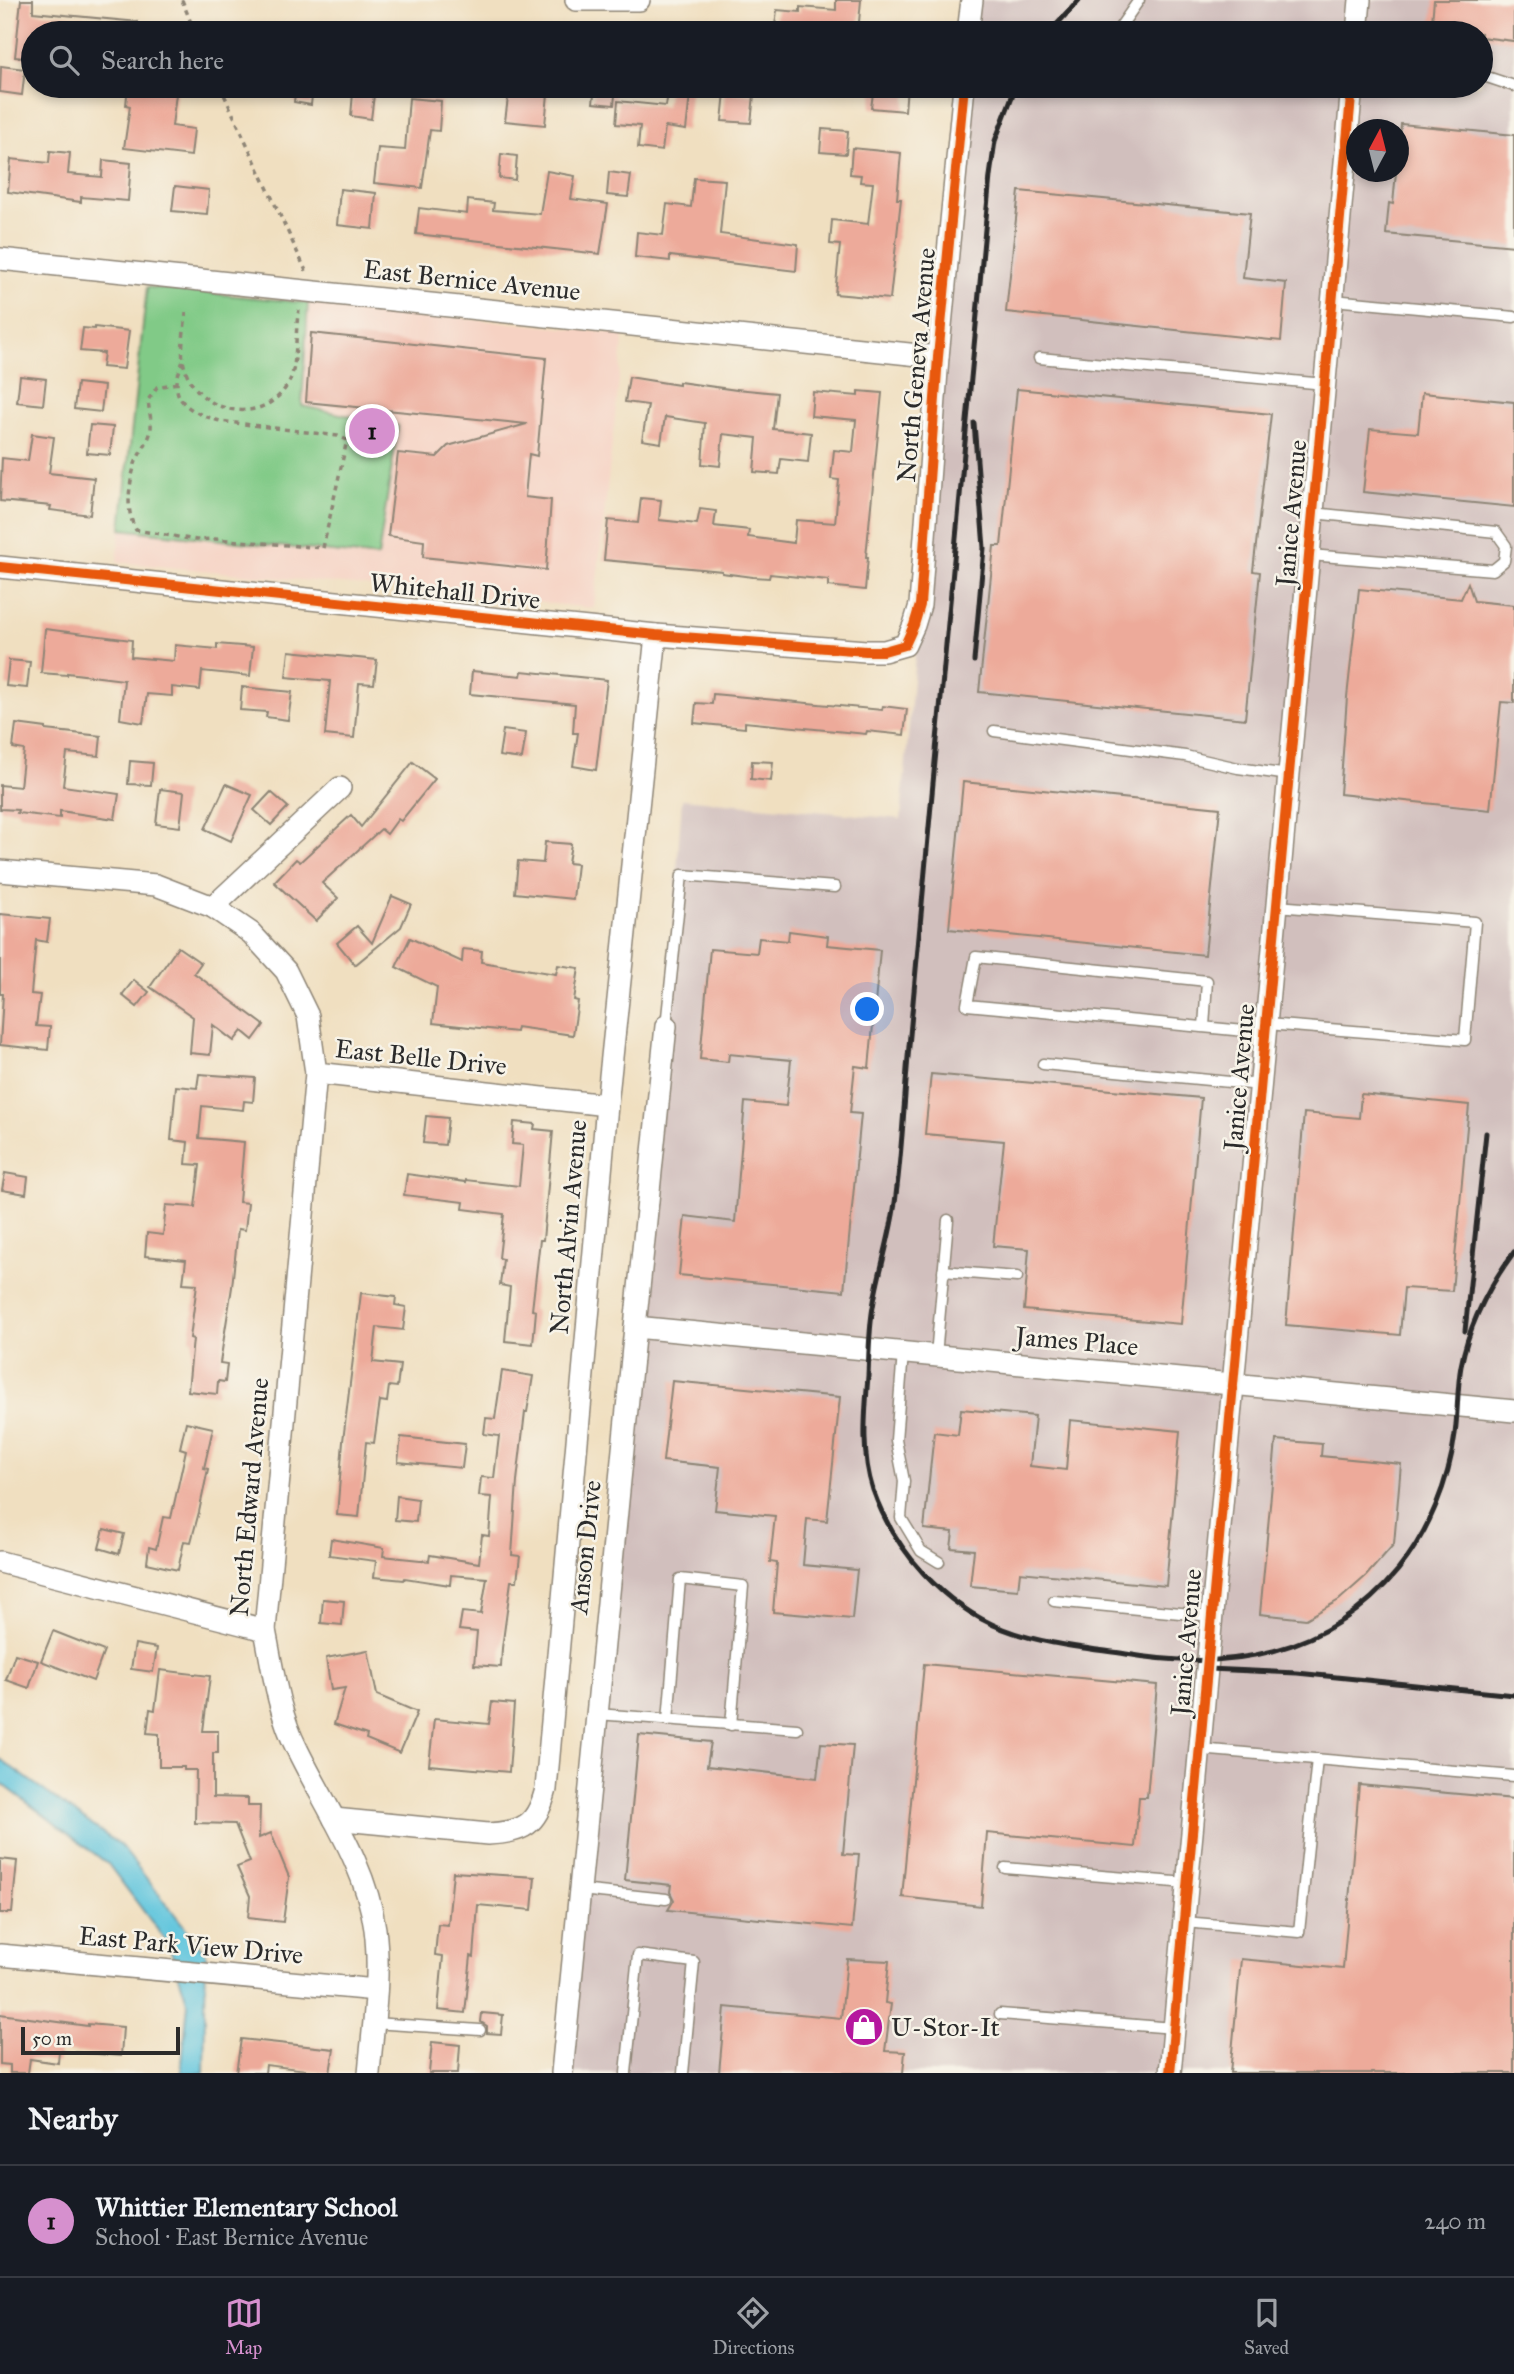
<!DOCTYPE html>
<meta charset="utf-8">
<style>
body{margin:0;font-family:"IM FELL Great Primer",serif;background:#20242c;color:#f1f3f6}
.compass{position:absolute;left:1346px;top:119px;width:63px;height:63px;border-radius:50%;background:#171b24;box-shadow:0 4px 10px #0003;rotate:7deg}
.scale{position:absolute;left:21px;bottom:18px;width:159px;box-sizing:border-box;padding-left:7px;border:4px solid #2b2b2b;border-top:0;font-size:19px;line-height:24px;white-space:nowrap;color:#2b2b2b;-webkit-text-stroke:5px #f7f3e8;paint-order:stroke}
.you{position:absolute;left:868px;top:1010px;width:24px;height:24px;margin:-18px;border:5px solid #fff;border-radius:50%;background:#1a73e8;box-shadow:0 0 0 10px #1a73e833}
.badge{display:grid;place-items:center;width:46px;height:46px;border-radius:50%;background:#d690ce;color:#111;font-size:23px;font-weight:700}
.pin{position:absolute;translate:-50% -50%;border:4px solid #fff;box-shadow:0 2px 7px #0006}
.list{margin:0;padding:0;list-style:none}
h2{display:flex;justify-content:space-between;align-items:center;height:91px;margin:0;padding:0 28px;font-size:30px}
h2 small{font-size:23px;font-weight:400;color:#9ea1a6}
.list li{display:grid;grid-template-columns:46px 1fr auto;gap:21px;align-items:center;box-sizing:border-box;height:112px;padding:0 28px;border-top:2px solid #363941}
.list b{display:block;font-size:26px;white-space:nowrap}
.list p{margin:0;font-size:23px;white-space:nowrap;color:#9ea1a6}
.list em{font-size:23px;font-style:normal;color:#9ea1a6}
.icon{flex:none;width:38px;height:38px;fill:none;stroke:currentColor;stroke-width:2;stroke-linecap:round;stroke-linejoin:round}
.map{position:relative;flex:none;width:1514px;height:2073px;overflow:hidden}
.search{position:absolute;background:#171b24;box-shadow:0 4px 10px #0003;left:21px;right:21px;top:21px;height:77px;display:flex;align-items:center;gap:18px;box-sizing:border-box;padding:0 24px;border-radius:38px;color:#9ea1a6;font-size:26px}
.sheet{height:203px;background:#171b24}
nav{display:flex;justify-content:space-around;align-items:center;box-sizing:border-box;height:98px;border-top:2px solid #363941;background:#171b24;font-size:19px;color:#9ea1a6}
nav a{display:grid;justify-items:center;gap:4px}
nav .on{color:#d690ce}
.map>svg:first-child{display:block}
.built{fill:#f6d2c3}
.industrial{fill:#d1bfbd;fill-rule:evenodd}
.green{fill:#81ca87;stroke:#567a59;stroke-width:2}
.water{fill:#5fc5dd;stroke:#457884;stroke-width:2}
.building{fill:#edaa9a}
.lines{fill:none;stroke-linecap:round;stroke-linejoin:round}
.service-casing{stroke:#8e8576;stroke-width:13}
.minor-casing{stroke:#8e8576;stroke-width:24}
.path{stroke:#8e8576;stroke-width:3.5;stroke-dasharray:5 5;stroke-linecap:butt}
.service{stroke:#fff;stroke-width:10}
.minor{stroke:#fff;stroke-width:21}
.rail{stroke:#2b2b2b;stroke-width:5}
.cycleway-casing{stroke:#f7f3e8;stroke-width:15}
.cycleway{stroke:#e8590c;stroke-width:10}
.labels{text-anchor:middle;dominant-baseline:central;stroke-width:5;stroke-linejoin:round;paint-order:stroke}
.street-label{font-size:26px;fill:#2b2b2b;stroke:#f7f3e8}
.poi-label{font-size:26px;fill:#2b2b2b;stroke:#f7f3e8;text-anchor:start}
</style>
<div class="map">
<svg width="1514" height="2073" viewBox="0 0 1514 2073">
<rect width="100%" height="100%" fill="#f7f3e8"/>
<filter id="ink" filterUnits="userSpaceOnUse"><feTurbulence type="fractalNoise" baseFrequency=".0143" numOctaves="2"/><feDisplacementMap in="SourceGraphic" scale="14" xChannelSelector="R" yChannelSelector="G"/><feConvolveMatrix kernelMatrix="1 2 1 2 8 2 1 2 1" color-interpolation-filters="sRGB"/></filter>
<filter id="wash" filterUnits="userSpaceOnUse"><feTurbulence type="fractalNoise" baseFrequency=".00686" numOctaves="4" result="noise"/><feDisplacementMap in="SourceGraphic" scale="28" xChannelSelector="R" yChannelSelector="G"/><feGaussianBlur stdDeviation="1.57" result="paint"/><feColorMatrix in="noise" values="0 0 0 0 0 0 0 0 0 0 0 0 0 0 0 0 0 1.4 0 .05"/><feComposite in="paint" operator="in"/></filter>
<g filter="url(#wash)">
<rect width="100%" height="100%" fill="#f0dfc0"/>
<path class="built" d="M147,287L624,334L594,608L117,562Z"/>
<path class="industrial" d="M972,0H1514V2073H561L666,1026L682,799L901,819L964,86H1481V33H968ZM1356,130H1398V172H1356Z"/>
<path class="green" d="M147,287L308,303L302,406L398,426L378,557L121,529Z"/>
<path class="water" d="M0,1759L121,1846L206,1954L204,2073H181L188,2004L169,1945L108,1864L0,1782Z"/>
<g id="blocks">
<g class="building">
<path d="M21,0H33V12L138,22L137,33H33V59L15,57Z"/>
<path d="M836,0H861L858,33H774L777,10L800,12V7L836,10Z"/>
<path d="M1434,0H1514V41L1481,37V33L1431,32Z"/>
<path d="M1,66L25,69L22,95L0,92Z"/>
<path d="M128,86H177L172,126L194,129L191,156L124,148L130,106L126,105Z"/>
<path d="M296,86H313L311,105L294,102Z"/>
<path d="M595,86H616L614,105L593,103Z"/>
<path d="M669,86H691L686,130L665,127L662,151L638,148L640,126L616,124L618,101L666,106Z"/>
<path d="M874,86L907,87L905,111L871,108Z"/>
<path d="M509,90L548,94L545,125L505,121Z"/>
<path d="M725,92L754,95L751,123L722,121Z"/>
<path d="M353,93L374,95L371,119L351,116Z"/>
<path d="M409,98L441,101L439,131L430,130L422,188L374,183L378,148L405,150Z"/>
<path d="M1401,124L1514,135V246L1386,234L1389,203L1393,204L1396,172H1398Z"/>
<path d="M822,129L848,131L846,154L820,152Z"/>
<path d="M852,148L901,153L897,199H901L890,299L835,294L840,245L830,244L832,220L868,224L873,183L860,182L861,175L850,174Z"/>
<path d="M50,151L70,153L68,174L102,177L103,160L131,163L128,201L81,197V202L8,192L11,159L49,163Z"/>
<path d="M501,154L517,156L515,180L499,178Z"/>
<path d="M547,171L575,176L571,199L608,204L600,254L416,234L419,208L467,214L468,200L494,203L493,210L540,214Z"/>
<path d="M609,172L631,175L628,197L607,195Z"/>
<path d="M694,178L725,180L720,234L798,244L796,271L670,256V261L635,257L637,232L663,235L667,204L691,207Z"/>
<path d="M175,186L209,190L207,214L172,211Z"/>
<path d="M340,189L376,193L373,229L337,225Z"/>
<path d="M1019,191L1250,213L1243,278L1286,283L1281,341L1006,312Z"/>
<path d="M94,327L129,331L124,369L102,367L104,353L80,351L83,328L94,329Z"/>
<path d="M311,333L546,358L537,456L529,454L525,497L551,500L546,570L423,557L424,541L388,536L398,453L437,457L448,446L527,424L306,402Z"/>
<path d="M20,376L46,379L43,405L17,402Z"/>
<path d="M629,377L679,385V382L737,390V389L777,393L773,429L811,433L808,462L781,459L779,474L754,472L757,438L723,434L720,466L702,464L705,423L665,417L661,443L642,440L648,405L625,402Z"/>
<path d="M77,383L104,386L101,412L74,409Z"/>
<path d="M1017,389L1271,414L1253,571L1260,572L1245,719L979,692L994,546H1001Z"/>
<path d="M858,391L882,393L866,557H868L865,590L828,586V580L770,574L769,578L753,577L722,573V571L604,560L608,520L638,523L641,498L661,500L659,520L697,524L700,509L716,511L714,526L749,530L748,537L794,543L796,520L835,523L839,480L831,479L834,450L853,452L856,420L811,416L813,392L858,396Z"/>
<path d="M1422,393L1514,402V507L1363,492L1370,429L1418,433Z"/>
<path d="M90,425L113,427L110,455L87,453Z"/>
<path d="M32,434L54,437L49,473L94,478L90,515L50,510L51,506L0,501L2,458L28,461Z"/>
<path d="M1468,583L1474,601L1514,605V703L1501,702L1490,810L1340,794L1347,697L1359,589L1461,599Z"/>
<path d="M45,629L132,640L131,657L174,661L175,645L217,649V644L253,647L250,676L202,671L200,690L172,687V696L147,694L143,723L120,719L124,680L67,673V675L41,673Z"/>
<path d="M289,651L377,660L374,684L359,683L354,738L325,735L330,681L286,677Z"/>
<path d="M9,660L30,662L27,688L6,686Z"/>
<path d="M472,671L521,676L522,671L607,680L596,770L573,766L578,733H573L575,704L470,694Z"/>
<path d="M242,687L292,692L288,720L266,717L267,712L240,710Z"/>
<path d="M713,694L882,710L883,706L907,709L904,735L867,731L866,734L745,722V728L694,723L696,703L712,704Z"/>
<path d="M16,724L46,728V730L101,736L99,756L67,753L63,786L119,794L115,819L60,811V818L17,813L18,810L0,809V785L20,787L24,750L13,748Z"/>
<path d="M503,730L526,733L522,759L499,756Z"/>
<path d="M130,761L153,763L151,785L128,784Z"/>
<path d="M752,761L773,762L771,781L751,779Z"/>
<path d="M413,762L435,779L401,821L398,819L387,834L381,829L322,883L338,898L316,921L274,882L296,859L300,862L351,815L361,827Z"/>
<path d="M963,782L1220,808L1205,955L949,929Z"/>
<path d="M226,784L252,795L231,841L205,829Z"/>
<path d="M160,789L184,792L180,827L156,824Z"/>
<path d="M271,792L288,807L271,825L254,810Z"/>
<path d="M545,842L571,844L568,863L577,864L573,899L515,893L518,861L543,863Z"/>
<path d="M392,896L411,904L401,927L355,965L337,943L357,926L372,943Z"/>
<path d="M0,914L50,919L47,942L36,940L31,994L40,995L36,1026L50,1027L48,1050L0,1045L3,994H0Z"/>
<path d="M789,931L828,936L827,945L880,950L869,1068L855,1066L850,1113L861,1114L844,1291L679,1275L685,1216L735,1222L745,1102L786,1106L791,1060L729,1054L728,1062L700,1059L710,949L757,953L759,938L788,941Z"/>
<path d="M410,938L462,962L463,949L482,951L481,962L556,974L558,965L579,968L574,1000L578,1001L573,1035L517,1027L516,1032L433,1023L437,987L396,967Z"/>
<path d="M178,947L201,963L194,973L264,1025L253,1040L242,1031L234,1041L213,1025L210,1055L190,1053L193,1017L150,987Z"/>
<path d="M134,980L149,992L137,1007L122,995Z"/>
<path d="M199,1074L255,1078L253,1102L244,1101L243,1110L202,1106L199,1138L244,1142L239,1202L248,1203L245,1230L238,1229L232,1287L220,1363L227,1364L225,1382L218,1381L217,1394L188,1391L193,1339L190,1338L197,1284L183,1283L186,1260L145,1256L147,1233L163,1235L166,1205L195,1207L200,1165L186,1164L188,1142L171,1140L176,1086L197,1088Z"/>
<path d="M931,1074L1201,1098L1181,1324L1024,1310L1029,1249L993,1246L1004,1141L925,1134Z"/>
<path d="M1361,1094L1469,1105L1452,1291L1404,1288L1400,1335L1286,1325L1304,1113L1359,1118Z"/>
<path d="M426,1116L448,1118L445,1145L423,1143Z"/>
<path d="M514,1122L535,1124L534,1129L553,1131L543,1240H540L532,1310L536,1311L533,1344L505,1341L510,1287L500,1285L503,1259L499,1258L504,1214L463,1209L464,1202L404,1195L407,1174L466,1182V1180L519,1186L523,1145L512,1144Z"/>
<path d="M5,1173L28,1177L26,1194L2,1190Z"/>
<path d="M361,1293L396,1297L395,1305L406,1307L403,1330L377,1327L373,1362L400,1365L397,1387L389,1386L387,1402L380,1401L374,1443L366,1442L359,1517L337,1515L343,1441Z"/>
<path d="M502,1371L533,1376L527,1412H525L517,1481L512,1555L520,1556L517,1581H511L502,1648L501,1667L474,1665L477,1632L459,1630L462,1612L481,1614L487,1578L451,1575L450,1585L405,1578L404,1580L374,1577L376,1561L329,1555L331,1539L384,1548L383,1556L429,1561L430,1555L479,1563L482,1535L489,1536L492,1497L479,1496L481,1477L494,1478L499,1436L484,1434L486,1418L495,1419Z"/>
<path d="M672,1381L840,1397L827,1521L807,1519L803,1565L857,1570L852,1619L773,1612L777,1563L770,1562L775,1516L715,1510L720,1467L663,1461Z"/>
<path d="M961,1409L1035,1416L1030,1466L1066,1470L1070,1420L1180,1431L1166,1586L1020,1572L1018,1590L970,1586L974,1550L951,1548L953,1532L924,1529L934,1432L958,1435Z"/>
<path d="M186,1422L213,1428L204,1468L208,1469L199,1512L191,1542L184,1541L178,1570L147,1563L149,1547L156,1549L163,1517L171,1518L186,1450L180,1448Z"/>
<path d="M401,1437L465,1444L462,1468L398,1462Z"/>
<path d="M1276,1440L1322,1444L1321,1456L1401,1464L1394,1544L1366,1576L1339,1600L1306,1619L1260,1614Z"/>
<path d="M397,1496L418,1499L416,1522L395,1520Z"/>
<path d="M104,1529L124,1534L119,1554L99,1548Z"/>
<path d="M323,1599L344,1601L342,1625L321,1623Z"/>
<path d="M53,1631L104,1651L93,1681L41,1661Z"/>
<path d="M135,1644L157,1648L153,1672L131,1669Z"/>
<path d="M368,1650L377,1695L417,1712L400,1753L366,1739L367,1735L334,1724L345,1688L331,1690L326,1658Z"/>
<path d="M15,1654L38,1661L29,1688L6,1680Z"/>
<path d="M924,1664L1157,1685L1147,1797H1139L1135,1847L987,1833L981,1906L902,1897Z"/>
<path d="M160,1670L210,1676L203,1731H218V1753H213V1797L248,1798V1806H260L259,1838L271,1833L289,1877L283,1922L248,1918L250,1896L237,1867L250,1862L235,1824L195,1823L196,1770H184V1767H159V1734L147,1733L150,1709L155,1710Z"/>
<path d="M492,1702L514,1704L509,1772L429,1765L434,1719L489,1724Z"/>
<path d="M639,1735L711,1742L707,1766L817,1778L821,1743L853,1745L843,1854L859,1855L852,1928L668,1910L674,1900L670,1892L671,1885L625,1880Z"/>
<path d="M1359,1785L1514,1799V2073H1230L1241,1959L1343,1969Z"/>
<path d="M0,1859L17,1861L12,1913H0Z"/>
<path d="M453,1872L535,1877L532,1910L478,1905L474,1957L471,1956L465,2013L438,2010L443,1956L435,1955L438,1924L448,1925Z"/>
<path d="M847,1959L889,1961L885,2003L891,2004L885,2051L905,2052L903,2073H719L725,2007L841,2018Z"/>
<path d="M482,2013L503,2015L501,2034L487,2033V2026L481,2022Z"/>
<path d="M0,2014L88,2026V2024L123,2027L121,2056L59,2051L58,2063L30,2059L28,2073H10V2065L0,2064Z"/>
<path d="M241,2039L334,2049L330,2073L266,2065L265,2073H236Z"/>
<path d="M432,2042L460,2045L458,2073H429Z"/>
</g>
</g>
</g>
<g filter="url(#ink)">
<use href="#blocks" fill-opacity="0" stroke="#8e8576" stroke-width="2"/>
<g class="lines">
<g class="service-casing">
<g id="service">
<path d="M1116,33L1139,0"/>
<path d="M1481,75L1514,86"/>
<path d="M1333,300L1514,317"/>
<path d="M1039,358L1325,384"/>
<path d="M1310,555L1493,570L1504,561L1506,546L1496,532L1313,513"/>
<path d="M994,731L1185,756L1238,768L1289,775"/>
<path d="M1267,1024L1465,1040L1475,922L1277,906"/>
<path d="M666,1026L682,875L835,887"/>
<path d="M1204,1027L1207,981L976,957L967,1005L1266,1033"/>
<path d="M1043,1064L1261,1085"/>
<path d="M943,1271L1017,1277"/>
<path d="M903,1353L896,1440L904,1481L901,1518L921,1551L939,1562"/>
<path d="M936,1356L948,1220"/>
<path d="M1054,1601L1212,1616"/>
<path d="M597,1714L797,1729"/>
<path d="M668,1720L680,1579L743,1586L731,1725"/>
<path d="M1199,1749L1514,1776"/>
<path d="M1005,1868L1187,1883"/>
<path d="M580,1890L666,1899"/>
<path d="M1184,1922L1299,1932L1317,1759"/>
<path d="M1000,2014L1174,2028"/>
<path d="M373,2023L480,2030"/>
<path d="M626,2073L638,1955L694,1962L683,2073"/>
</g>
</g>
<g class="minor-casing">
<g id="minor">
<path d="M576,0H639"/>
<path d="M968,33L972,0"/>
<path d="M1357,33L1360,0"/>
<path d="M0,259L938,357"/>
<path d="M0,567L656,635L866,651H884L905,645L914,625L920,605L938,357L964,86"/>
<path d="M0,871L156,885L213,907L251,933L286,971L308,1016L316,1073L607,1105"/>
<path d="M213,907L340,788"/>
<path d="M316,1073L265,1630C273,1670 278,1712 297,1749C325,1807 366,1863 375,1929C381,1976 373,2026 369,2073"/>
<path d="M635,1327L1514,1411"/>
<path d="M0,1562L265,1630"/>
<path d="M334,1819L488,1834C524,1832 537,1825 546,1789L607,1105L656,635"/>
<path d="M0,1955L376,1990"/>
<path d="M562,2073L635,1327L666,1026"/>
<path d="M1170,2073L1352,86"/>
</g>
</g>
<g class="path">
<path d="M182,0L195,33"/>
<path d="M220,86L306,271"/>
<path d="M186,312C185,327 181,346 183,360C191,412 261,430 288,384C299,365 294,331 299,310"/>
<path d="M177,383L157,387L148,400C149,412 153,423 150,434C147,444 139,453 135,464C129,485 125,511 136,530L196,540L215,539L323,548L347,440L338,436L220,421C202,416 174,406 177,383C177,375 181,367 183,361"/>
</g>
<use href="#service" class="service"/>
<use href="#minor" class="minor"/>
<g class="rail">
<path d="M1049,33L1079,0"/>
<path d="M1016,86L995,141L990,176C971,378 951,580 933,783C925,874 916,966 908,1057C904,1103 902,1149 896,1195C892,1233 879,1269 873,1307C869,1330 869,1353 868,1376C865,1414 861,1453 873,1490C894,1550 943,1605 1003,1629C1041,1644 1086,1648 1126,1654C1229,1672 1328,1655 1398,1570C1428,1533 1449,1482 1455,1434C1458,1412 1457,1388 1461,1366C1469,1324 1489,1286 1514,1252"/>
<path d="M974,423L984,548L974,661"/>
<path d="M1465,1331L1486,1133"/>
<path d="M1209,1669L1297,1673L1514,1695"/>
</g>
<g class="cycleway-casing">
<g id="cycleway">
<path d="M0,567L656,635L866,651H884L905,645L914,625L920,605L938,357L964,86"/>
<path d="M1170,2073L1352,86"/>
</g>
</g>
<use href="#cycleway" class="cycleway"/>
</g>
</g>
<defs>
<g id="shop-disc" transform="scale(2.0125)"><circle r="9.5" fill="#b5179e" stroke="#f7f3e8"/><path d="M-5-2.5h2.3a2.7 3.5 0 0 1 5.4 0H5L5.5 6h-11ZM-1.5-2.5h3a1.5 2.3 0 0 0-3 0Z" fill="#fff"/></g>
</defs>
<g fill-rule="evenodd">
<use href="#shop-disc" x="864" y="2027"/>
</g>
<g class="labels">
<g class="street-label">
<text transform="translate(472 280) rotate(6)">East Bernice Avenue</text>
<text transform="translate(916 365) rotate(-85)">North Geneva Avenue</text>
<text transform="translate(1291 513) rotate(-85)">Janice Avenue</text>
<text transform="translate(455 591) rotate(6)">Whitehall Drive</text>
<text transform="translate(421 1057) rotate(6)">East Belle Drive</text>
<text transform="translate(1239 1077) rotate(-85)">Janice Avenue</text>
<text transform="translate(568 1227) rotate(-85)">North Alvin Avenue</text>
<text transform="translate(1077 1341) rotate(5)">James Place</text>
<text transform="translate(249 1497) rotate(-85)">North Edward Avenue</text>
<text transform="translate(585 1547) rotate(-84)">Anson Drive</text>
<text transform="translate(1186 1642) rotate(-85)">Janice Avenue</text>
<text transform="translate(191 1945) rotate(5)">East Park View Drive</text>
</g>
<g class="poi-label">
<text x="891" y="2027">U-Stor-It</text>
</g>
</g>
</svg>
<svg class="compass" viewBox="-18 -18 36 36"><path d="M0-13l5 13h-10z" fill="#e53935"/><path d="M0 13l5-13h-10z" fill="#9ea1a6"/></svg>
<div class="scale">50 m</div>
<div class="you"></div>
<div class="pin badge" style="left:372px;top:431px">1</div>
<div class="search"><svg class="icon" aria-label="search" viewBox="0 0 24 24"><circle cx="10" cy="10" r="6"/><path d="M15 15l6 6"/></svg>Search here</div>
</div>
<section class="sheet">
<h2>Nearby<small></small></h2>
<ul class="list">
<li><span class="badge">1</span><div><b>Whittier Elementary School</b><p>School · East Bernice Avenue</p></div><em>240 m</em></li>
</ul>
</section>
<nav>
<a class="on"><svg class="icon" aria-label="map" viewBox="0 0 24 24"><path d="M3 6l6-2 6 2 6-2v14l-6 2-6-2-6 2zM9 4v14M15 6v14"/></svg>Map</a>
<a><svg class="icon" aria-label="directions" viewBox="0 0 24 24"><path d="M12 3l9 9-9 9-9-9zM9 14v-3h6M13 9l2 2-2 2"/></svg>Directions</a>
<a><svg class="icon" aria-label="saved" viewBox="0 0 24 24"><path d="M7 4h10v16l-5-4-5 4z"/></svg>Saved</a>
</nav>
